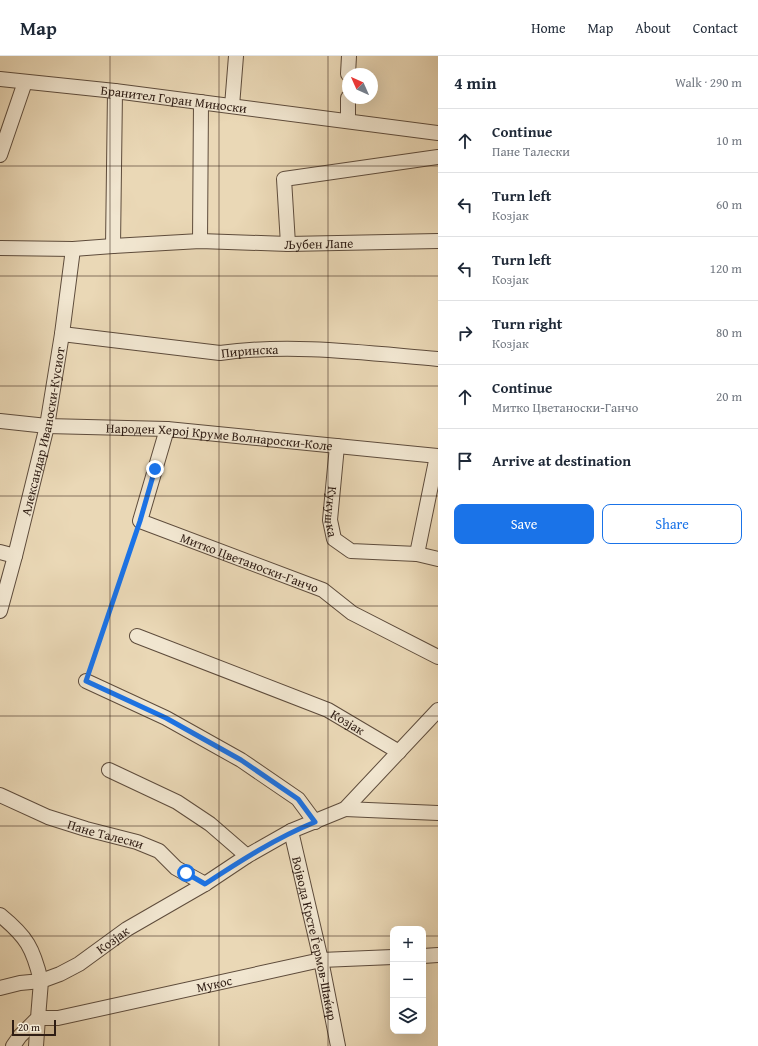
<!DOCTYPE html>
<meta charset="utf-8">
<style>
body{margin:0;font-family:"Gentium Book Plus",serif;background:#f2f2f3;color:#1f2937}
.controls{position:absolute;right:12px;bottom:12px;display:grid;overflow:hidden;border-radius:8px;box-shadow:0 4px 16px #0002}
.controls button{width:36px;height:36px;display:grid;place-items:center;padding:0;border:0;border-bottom:1px solid #e0e1e3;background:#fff;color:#1f2937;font:20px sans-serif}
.compass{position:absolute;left:342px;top:12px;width:36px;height:36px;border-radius:50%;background:#fff;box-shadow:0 4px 16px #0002;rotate:315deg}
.scale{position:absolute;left:12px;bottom:10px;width:44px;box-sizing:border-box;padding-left:4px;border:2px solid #2f1d14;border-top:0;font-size:11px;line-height:14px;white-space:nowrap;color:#2f1d14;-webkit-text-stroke:3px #f1e6d0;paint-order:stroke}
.stop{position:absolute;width:12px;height:12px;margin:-9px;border:3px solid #1a73e8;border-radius:50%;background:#fff}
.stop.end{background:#1a73e8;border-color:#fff;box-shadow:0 1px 4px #0008}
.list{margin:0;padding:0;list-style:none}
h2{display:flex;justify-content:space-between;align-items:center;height:52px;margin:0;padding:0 16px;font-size:17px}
h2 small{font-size:13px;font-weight:400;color:#747a83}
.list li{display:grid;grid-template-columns:26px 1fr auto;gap:12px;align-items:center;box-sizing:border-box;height:64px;padding:0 16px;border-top:1px solid #e0e1e3}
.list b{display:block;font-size:15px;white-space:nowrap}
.list p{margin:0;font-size:13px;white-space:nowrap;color:#747a83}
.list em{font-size:13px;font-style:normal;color:#747a83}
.actions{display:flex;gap:8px;padding:12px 16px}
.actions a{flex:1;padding:9px 0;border:1px solid #1a73e8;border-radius:8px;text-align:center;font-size:14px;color:#1a73e8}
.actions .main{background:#1a73e8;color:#fff}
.icon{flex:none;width:22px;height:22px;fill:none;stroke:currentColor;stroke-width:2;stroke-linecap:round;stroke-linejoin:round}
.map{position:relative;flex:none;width:438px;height:990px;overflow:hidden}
header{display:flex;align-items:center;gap:24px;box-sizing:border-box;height:56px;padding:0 20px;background:#fff;border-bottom:1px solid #e0e1e3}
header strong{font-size:19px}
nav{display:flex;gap:22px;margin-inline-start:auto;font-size:14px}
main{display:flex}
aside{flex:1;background:#fff}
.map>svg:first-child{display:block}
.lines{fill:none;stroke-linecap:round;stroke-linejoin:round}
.street-casing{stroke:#5e4c3c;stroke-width:16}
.path{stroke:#2f1d14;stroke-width:2.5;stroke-dasharray:1 2;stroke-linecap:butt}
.street{stroke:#f1e6d0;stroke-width:14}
.route{stroke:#1a73e8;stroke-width:5}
.grid{fill:none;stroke:#2f1d14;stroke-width:1;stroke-opacity:0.55}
.labels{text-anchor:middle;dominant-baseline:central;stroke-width:3;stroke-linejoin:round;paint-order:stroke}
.street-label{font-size:13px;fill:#2f1d14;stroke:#f1e6d0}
</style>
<header>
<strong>Map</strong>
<nav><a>Home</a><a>Map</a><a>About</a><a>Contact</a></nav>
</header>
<main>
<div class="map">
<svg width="438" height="990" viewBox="0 0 438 990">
<rect width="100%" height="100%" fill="#ead8b6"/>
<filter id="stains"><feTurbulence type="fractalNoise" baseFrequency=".005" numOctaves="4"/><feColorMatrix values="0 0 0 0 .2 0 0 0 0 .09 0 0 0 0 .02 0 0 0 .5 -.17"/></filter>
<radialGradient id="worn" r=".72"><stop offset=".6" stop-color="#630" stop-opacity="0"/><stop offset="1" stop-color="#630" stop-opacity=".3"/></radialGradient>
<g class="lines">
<g class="street-casing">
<g id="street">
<path d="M348,18L349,0"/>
<path id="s1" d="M0,23L115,35L438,77"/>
<path d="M232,50L236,0"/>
<path d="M348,65V42"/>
<path d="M0,99L25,26"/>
<path d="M200,185L201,46"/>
<path d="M288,188L284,123L438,101"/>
<path d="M113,190L115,35"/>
<path id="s2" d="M0,192L73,193L113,190L200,185L288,188L438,185"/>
<path id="s3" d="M62,278L220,297C292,287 366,297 438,303"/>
<path id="s4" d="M0,365L47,370L167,373L438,400"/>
<path id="s5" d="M167,373L140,465L323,534L352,557L438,601"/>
<path id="s6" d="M337,390L330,464L334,483L351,495L417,498L438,503"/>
<path d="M0,496L15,500"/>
<path d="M417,498L437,400"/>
<path id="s7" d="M0,555L15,500L47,370L62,278L73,193"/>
<path id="s8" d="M137,580L328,654L399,696"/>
<path d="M86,625L166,662L241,704L298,743L315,766"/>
<path d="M109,714L177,746L210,768L247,800"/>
<path id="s9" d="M0,739L48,761L86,773L137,786L159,795L176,812L205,828"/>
<path d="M345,753L438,757"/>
<path id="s10" d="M291,775L321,904L338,990"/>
<path d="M0,859C27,881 33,892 41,925L20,927L0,932"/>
<path d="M423,900L438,899"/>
<path id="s11" d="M13,990L20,980L38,962L41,925L60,918L79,908L127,873L205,828L247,800L291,775L345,753L438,654"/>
<path id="s12" d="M36,990L38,962H58L321,904L393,901"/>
</g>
</g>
<path class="path" d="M90,612L136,477"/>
<use href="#street" class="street"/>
</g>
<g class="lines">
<path class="route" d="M155,413L140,465L86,625L166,662L241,704L298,743L315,766C276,782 240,805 205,828L186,817"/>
</g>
<path class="grid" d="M110,0V990M219,0V990M328,0V990M0,110H438M0,220H438M0,330H438M0,440H438M0,550H438M0,660H438M0,770H438M0,880H393M423,880H438"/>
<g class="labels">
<g class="street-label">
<text stroke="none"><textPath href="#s1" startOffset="175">Бранител Горан Миноски</textPath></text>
<text stroke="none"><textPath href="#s2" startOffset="319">Љубен Лапе</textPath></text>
<text stroke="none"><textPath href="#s3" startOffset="189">Пиринска</textPath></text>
<text stroke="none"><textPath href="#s7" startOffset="185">Александар Иваноски-Кусиот</textPath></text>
<text stroke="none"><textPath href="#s4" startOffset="220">Народен Херој Круме Волнароски-Коле</textPath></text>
<text stroke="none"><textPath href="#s6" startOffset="66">Кукушка</textPath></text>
<text stroke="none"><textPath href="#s5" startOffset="213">Митко Цветаноски-Ганчо</textPath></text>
<text stroke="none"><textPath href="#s8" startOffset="228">Козјак</textPath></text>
<text stroke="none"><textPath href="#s9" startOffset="113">Пане Талески</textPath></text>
<text stroke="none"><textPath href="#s10" startOffset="110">Војвода Крсте Ѓермов-Шаќир</textPath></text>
<text stroke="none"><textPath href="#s11" startOffset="158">Козјак</textPath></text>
<text stroke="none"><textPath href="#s12" startOffset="208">Мукос</textPath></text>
</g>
</g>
<rect width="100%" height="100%" filter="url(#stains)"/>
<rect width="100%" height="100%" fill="url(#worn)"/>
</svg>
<div class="controls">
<button>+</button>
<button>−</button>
<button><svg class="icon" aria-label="layers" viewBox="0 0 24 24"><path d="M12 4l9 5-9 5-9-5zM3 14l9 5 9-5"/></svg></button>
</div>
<svg class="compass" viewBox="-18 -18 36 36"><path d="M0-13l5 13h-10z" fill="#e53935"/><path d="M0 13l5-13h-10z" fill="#747a83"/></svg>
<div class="scale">20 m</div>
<div class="stop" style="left:186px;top:817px"></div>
<div class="stop end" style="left:155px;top:413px"></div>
</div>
<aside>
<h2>4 min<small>Walk · 290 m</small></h2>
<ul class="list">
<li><svg class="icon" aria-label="ahead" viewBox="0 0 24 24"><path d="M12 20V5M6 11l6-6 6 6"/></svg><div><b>Continue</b><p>Пане Талески</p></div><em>10 m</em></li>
<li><svg class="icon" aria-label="left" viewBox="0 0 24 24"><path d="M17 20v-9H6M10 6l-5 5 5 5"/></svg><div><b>Turn left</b><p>Козјак</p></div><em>60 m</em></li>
<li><svg class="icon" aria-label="left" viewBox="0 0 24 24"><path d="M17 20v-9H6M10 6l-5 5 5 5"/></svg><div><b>Turn left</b><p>Козјак</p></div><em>120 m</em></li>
<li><svg class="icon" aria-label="right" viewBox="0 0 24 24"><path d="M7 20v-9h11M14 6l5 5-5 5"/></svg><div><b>Turn right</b><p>Козјак</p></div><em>80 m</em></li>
<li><svg class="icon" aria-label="ahead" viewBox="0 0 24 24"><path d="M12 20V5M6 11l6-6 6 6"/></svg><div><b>Continue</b><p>Митко Цветаноски-Ганчо</p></div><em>20 m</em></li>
<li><svg class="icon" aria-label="arrive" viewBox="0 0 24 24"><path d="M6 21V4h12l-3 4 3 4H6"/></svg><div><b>Arrive at destination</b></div></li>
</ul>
<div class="actions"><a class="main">Save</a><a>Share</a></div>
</aside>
</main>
